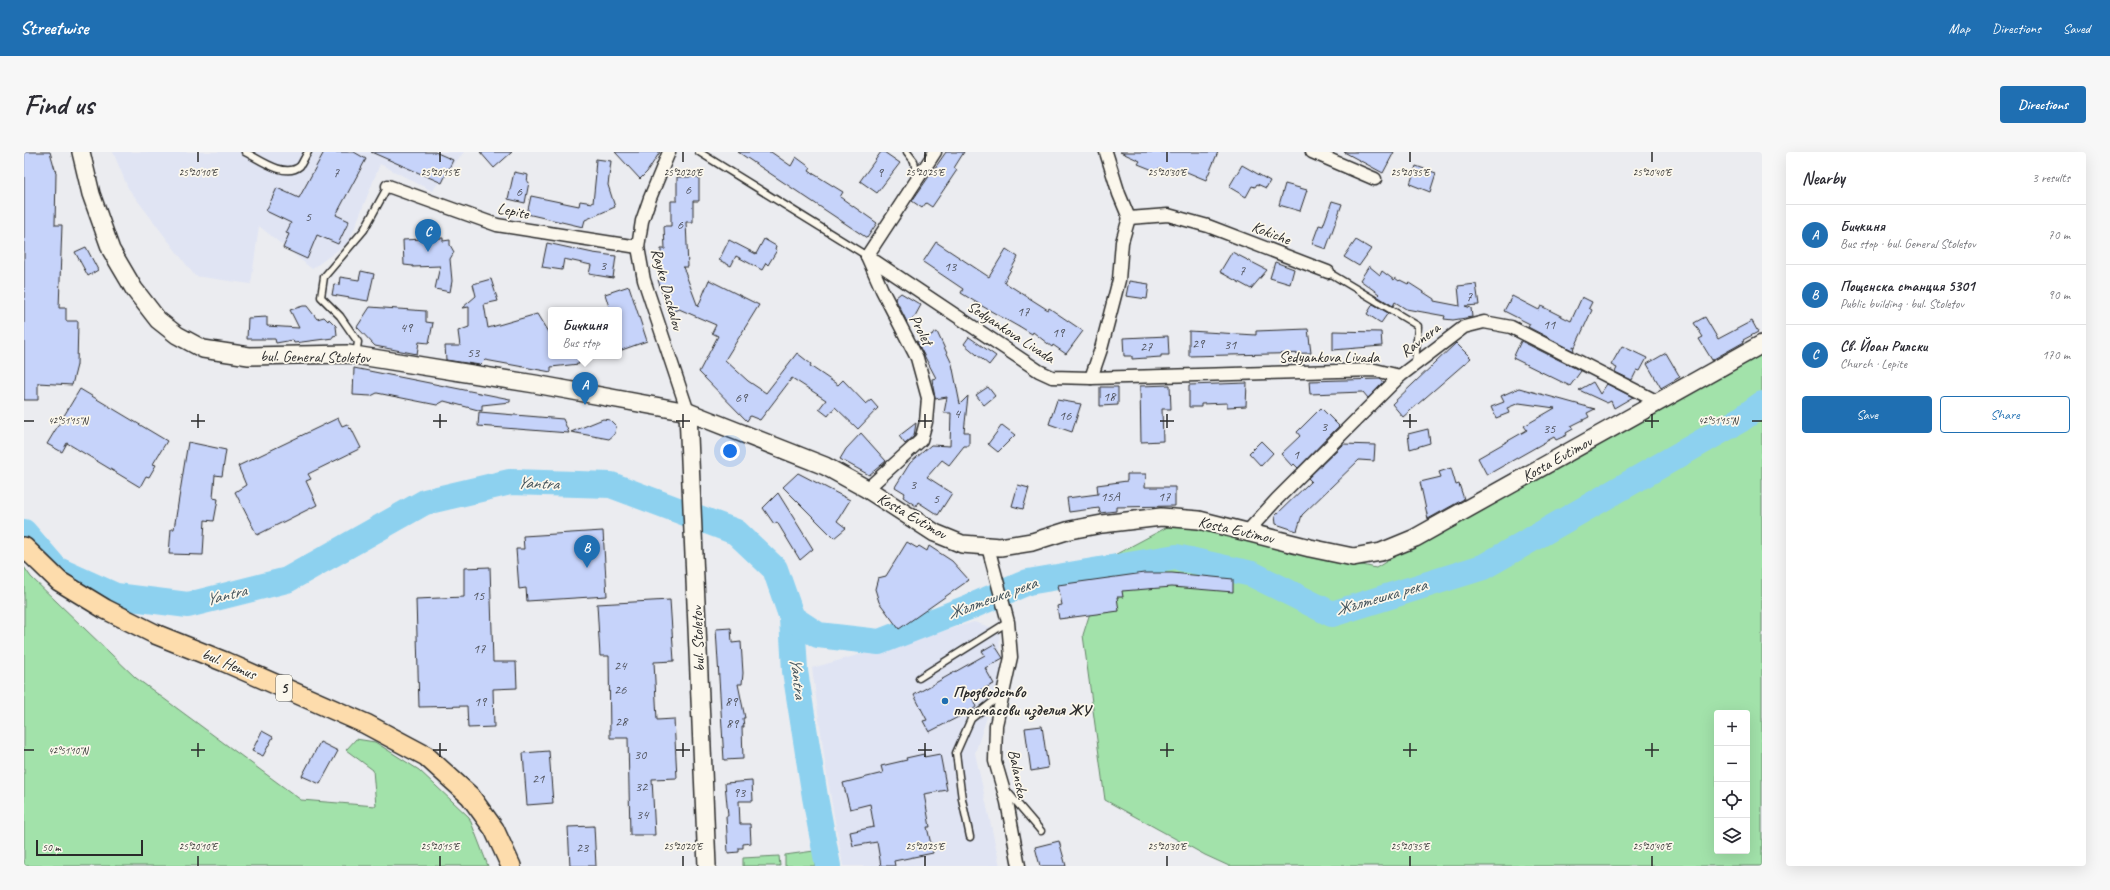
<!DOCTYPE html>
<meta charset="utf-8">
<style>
body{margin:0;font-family:Caveat,sans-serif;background:#f7f7f7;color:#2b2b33}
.controls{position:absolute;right:12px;bottom:12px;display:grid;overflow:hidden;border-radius:4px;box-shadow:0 4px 16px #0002}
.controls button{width:36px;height:36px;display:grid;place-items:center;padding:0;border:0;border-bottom:1px solid #e1e1e2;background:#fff;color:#2b2b33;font:20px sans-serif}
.scale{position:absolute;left:12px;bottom:10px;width:107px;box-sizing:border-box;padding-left:4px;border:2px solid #2b2b2b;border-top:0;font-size:11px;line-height:14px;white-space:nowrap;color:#2b2b2b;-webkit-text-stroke:3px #fbf7ec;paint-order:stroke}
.you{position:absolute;left:706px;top:299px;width:14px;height:14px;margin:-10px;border:3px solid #fff;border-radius:50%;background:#1a73e8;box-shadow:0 0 0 6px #1a73e833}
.badge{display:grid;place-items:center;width:26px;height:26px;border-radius:50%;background:#1f6fb2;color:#fff;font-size:13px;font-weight:700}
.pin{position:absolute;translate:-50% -33px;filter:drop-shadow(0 1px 2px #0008)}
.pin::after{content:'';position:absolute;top:21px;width:14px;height:12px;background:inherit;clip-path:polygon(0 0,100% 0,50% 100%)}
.popup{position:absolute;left:524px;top:155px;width:74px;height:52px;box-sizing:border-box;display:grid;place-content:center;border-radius:4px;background:#fff;filter:drop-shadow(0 1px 3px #0005);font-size:13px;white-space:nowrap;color:#7c7c81}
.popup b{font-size:15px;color:#2b2b33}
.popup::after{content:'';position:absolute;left:50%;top:100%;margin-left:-8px;border:8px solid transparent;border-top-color:#fff}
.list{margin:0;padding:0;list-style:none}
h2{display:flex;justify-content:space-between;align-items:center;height:52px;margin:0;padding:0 16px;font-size:17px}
h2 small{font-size:13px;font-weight:400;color:#7c7c81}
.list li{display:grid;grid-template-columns:26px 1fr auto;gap:12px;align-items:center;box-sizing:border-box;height:60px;padding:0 16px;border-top:1px solid #e1e1e2}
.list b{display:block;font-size:15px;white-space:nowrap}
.list p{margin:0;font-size:13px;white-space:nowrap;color:#7c7c81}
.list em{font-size:13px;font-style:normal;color:#7c7c81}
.actions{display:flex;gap:8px;padding:12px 16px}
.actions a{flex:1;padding:9px 0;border:1px solid #1f6fb2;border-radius:4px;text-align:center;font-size:14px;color:#1f6fb2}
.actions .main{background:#1f6fb2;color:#fff}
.icon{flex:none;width:22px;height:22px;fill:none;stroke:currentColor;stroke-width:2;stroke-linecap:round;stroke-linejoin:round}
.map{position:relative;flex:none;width:1738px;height:714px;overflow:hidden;border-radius:4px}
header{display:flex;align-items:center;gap:24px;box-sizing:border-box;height:56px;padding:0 20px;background:#1f6fb2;color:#fff}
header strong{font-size:19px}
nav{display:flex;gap:22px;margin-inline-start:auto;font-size:14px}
.intro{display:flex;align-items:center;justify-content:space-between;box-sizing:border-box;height:96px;padding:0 24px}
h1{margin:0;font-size:28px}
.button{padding:10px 18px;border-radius:4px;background:#1f6fb2;color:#fff;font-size:14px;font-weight:700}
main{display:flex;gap:24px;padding:0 24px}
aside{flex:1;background:#fff;border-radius:4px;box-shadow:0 4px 16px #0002}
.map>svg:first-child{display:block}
.built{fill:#e0e4f3}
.green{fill:#a2e2aa;stroke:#66866a;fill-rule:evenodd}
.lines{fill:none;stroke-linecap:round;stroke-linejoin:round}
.river{stroke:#8dd1ef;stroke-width:26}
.building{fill:#c6d3fa;stroke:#2b2b2b}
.lane-casing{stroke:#2b2b2b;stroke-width:9}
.street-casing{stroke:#2b2b2b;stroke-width:15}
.secondary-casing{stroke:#2b2b2b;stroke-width:20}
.primary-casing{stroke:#2b2b2b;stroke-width:22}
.lane{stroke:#fbf7ec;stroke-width:6}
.street{stroke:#fbf7ec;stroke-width:12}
.secondary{stroke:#fbf7ec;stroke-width:17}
.primary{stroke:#fddcac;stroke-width:19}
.ticks{fill:none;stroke:#2b2b2b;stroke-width:1.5}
.poi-dot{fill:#1f6fb2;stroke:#fbf7ec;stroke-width:1.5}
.labels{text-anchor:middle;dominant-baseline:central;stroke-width:3.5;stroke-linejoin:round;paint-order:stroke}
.number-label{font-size:14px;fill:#52555f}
.shield{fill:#fbf7ec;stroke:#696865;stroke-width:1}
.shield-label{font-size:15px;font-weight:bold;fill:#2b2b2b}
.street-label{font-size:16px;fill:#2b2b2b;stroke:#fbf7ec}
.poi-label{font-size:16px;font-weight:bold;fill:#2b2b2b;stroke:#fbf7ec;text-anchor:start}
.water-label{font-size:17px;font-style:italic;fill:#44545c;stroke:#fbf7ec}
.ticks-label{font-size:10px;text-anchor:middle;fill:#2b2b2b;stroke:#fbf7ec;stroke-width:3.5;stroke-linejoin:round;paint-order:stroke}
</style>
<header>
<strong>Streetwise</strong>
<nav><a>Map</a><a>Directions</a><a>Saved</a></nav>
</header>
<div class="intro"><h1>Find us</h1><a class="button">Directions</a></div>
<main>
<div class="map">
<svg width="1738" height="714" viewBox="0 0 1738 714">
<rect width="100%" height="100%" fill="#ebecf0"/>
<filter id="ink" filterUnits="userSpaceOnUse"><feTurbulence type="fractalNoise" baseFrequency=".025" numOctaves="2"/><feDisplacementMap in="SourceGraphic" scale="8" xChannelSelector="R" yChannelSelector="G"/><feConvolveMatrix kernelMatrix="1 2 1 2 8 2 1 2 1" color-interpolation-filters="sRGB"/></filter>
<g filter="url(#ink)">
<g class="built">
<path d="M89,0H440L408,39L356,12L325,90L288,117L235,74L227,132L171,124L104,36Z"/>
<path d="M950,470L975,478L977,523L951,601L976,714H819L803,624L788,516Z"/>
</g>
<g class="green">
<path d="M1738,192V714H1205L1181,703L1081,648L1059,483L1083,407L1149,372L1352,416L1479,337ZM1693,561H1723V699H1693Z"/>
<path d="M0,415L7,425L112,526L277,648L352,654L349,618L322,598L332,587L351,590L395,618L445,665L464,714H0Z"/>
<path d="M790,699L791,714H761V703Z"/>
<path d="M755,704L756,714H719V706Z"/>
</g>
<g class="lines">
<g class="river">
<path d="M0,380L32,417L92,444L164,453L263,428L401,350L486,330L587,333L712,380L751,417L768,466L771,519L791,645L804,714"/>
<path d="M768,466L794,483L855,490L948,454L1004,430L1152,405L1228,422L1308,462L1459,415L1716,268L1738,252"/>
</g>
</g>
<g class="building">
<path d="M0,0H26L32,21L31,73H38L35,156H42V169H54L53,213L48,233L14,231V248H0Z"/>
<path d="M300,0H330L342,7L312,63L325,69L314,92L293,83L283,107L259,96L265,82L262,81L267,71L242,59L253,36L275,46Z"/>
<path d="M347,0H411L429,8L418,31Z"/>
<path d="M456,0H488L470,16Z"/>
<path d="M591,0H636L623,20L616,27Z"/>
<path d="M714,0H747L767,14L772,5L787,16L785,19L819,40L816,45L853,71L843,86Z"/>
<path d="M857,0H860L876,11L853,41L836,29Z"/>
<path d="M922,0H940L930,16L933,18L908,55L902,51L898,56L888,49Z"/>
<path d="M1096,0H1194L1182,28L1158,18L1157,21L1148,18L1147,22L1135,16L1134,20L1114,12L1116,9Z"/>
<path d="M1320,0H1370L1359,21Z"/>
<path d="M572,7L587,9L584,33L591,55L561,68L559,75L503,62L507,44L555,54L556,49L569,51L572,21L571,20Z"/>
<path d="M1218,13L1246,29L1242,36L1233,32L1231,35L1228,34L1222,45L1205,35Z"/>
<path d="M1392,14L1412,21L1406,40L1386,32Z"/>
<path d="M490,20L504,23L503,30H505L501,51L484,47Z"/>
<path d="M653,25H675V49H669V70H662L664,115H659L674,155L685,128L735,153L701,208L724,229L742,241L773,201L787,212L786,214L814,233L819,228L842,252L847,248L854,256L834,277L811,255L804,264L795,257L802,248L768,226L736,268L726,264L723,269L675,220L694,184L688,181L692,173L655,157L645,161L634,128L637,127V97H641L640,74H647V49H653Z"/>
<path d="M1261,32L1283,38L1276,59L1255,53Z"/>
<path d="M1308,49L1318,52L1302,97L1288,92L1295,73L1299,74Z"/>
<path d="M419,86V89L426,88V93L430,100L426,107L428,129L426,140L411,137L416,114L389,115V114L380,113L379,88Z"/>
<path d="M740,87L752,94L751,97L753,98L744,113L742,111L738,118L712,104L707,114L695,108L705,88L732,102Z"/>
<path d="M1332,88L1347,97L1335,114L1320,105Z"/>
<path d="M912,90L965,125L982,97L994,105L980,130L1024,158L1025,156L1059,179L1042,202L1029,193L1028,195L1009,180L1008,182L995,174V175L958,154L937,141L939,137L899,110Z"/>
<path d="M523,91L569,101L592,104L589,126L565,122L567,113L540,107L538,118L518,115Z"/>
<path d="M62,95L74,118L64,124L51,100Z"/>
<path d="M1208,100L1243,118L1227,137L1196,120Z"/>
<path d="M1251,110L1270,117L1266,132L1246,126Z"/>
<path d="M1345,114L1356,123L1358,119L1370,128L1371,126L1375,129L1376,128L1384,132L1385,131L1410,147V149L1436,154L1434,134L1452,132L1455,153L1441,154L1447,156L1448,165L1429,168L1420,167L1421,164L1382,157L1371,150L1369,154L1353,144L1355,142L1336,128Z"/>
<path d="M337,119L350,122L344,149L308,143L310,132L315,133L316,125L335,128Z"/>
<path d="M467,127L474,149L460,152L464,176L513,162L527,185V204H555V212L527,215V220L461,208L456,213L422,208L421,194H436L434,179L445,175V155L438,156L452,144L449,132Z"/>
<path d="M1105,129L1125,132L1123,147L1102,144Z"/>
<path d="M605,134L623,189L595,199V158H586L581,142Z"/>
<path d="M877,141L897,153L891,164L883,170L871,146Z"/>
<path d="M1488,144L1515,158L1517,154L1547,169L1558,145L1568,150L1565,156L1568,158L1551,195L1549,194L1550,199L1504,175L1506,172L1480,159Z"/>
<path d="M1349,152L1364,161L1357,171L1343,162Z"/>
<path d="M279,154H283L293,167L300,165L304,169L305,167L312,174L313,183L309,184V186L270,191L269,188L252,191L251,187H223L224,166L243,165V174L275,176L266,158Z"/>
<path d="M346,155L402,159V170L409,171L405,191L395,190L393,202L351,194L333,175Z"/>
<path d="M1681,165L1694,187L1728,169L1734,180L1719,188L1720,190L1688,208L1675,187L1679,185L1670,171Z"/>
<path d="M1284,177L1287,201L1165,204V179L1232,183V179Z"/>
<path d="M1309,179L1357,180L1358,194L1309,198Z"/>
<path d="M913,180L928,212L936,252L944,244L940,280H945V294H940L925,313L918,308L903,325L928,341L914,363L894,350L892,354L879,345L881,341L871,335L886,311L907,293L926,294L927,261H920L923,245L911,247L908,227L912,226L893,190Z"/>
<path d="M1144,184L1145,203H1137V205L1108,207V204H1100L1099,186Z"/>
<path d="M945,185L972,204L965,213L940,192Z"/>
<path d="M1497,189L1557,219L1546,234L1489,206Z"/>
<path d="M1432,191L1447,206L1379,265L1368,252Z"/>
<path d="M1598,194L1623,206L1616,219L1613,218L1608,228L1591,220L1593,216L1587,213Z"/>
<path d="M1642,201L1656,225L1637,236L1623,212Z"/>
<path d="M330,216L486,247V250L458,253V259L420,249L413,253L353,241L347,244L329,243Z"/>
<path d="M1356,227L1360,230L1344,246L1339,240L1286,242L1285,229Z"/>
<path d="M1569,230L1576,242L1583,232L1609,245L1590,256L1587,249L1583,251L1555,238Z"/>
<path d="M1223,231L1222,254L1203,255V251L1177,252V255H1165V233Z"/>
<path d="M1146,233L1147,257H1138L1139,289L1117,290L1116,234Z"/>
<path d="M964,235L971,244L960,253L952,243Z"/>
<path d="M1076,235H1094V253L1076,254Z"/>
<path d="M1495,236L1571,257L1563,261L1565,265L1547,274L1549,277L1542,281L1543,283L1532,288L1530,285L1463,323L1454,306L1503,278L1500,274L1531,256L1495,251L1483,256L1485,261L1472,266L1467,255L1480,250L1477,244Z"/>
<path d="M56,237L143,289L129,312L132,313L125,325L122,324L116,335L43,291L38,300L23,292Z"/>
<path d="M1033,248L1057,252L1048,280L1025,272Z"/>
<path d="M1297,256L1315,274L1274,316L1270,312L1268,314L1257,302L1276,284L1273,280Z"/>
<path d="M455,260L539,267L545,281L454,274Z"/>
<path d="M314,266L318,274L323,272L326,277L327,276L337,296L284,322L287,327L282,329L293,353L233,383L211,340L222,333L214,314Z"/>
<path d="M579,267L586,268L592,274L591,282L585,287L547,280Z"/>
<path d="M892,271L890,284L881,292L875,284Z"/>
<path d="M978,273L991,283L974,300L964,292Z"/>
<path d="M1404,277L1406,291L1386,297L1384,282Z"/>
<path d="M837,281L862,309L845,323L816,307L822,297Z"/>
<path d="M1237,289L1249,301L1237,314L1225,301Z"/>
<path d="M164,290L202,298L198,324L191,323L189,346L194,347L190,369L181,368L179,403L145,402L147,377H150Z"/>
<path d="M1319,292L1351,293L1350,309L1335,308L1278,363L1273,379L1252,372L1251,364L1287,329L1284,326Z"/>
<path d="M1427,316L1432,333L1435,332L1440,347L1404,367L1396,330L1417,325L1415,320Z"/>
<path d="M774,321L826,348L813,369L822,376L810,386L759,335Z"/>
<path d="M1103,322H1122L1121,335H1151V354L1092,355V359L1076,361L1075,356L1045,360L1043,346L1074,342L1073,333L1103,329Z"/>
<path d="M994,333L1005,336L999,357L988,354Z"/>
<path d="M754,341L789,397L776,408L753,370L750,372L739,356Z"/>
<path d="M579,379L583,444L503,449L502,436L495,437L492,397H500L499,384Z"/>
<path d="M883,390L893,396L895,394L903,399L905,394L928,409L945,428L875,477L855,450L851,437L854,426L862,424Z"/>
<path d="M466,415L469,510H492L493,536L469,537L470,575L444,576L443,554L395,555L392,447L440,445V416Z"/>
<path d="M1120,421H1148L1209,427V440L1148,435L1098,439L1099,445H1093L1095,459L1035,467L1033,454L1038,453L1034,433Z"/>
<path d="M646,448L650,509L630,510L633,568L650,567L653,626L628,627L631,683H606L604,586H586L585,504H576L573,452Z"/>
<path d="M707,476L708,491L717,490L719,521L718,532H714L721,566H719L720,575H718L719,607L700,608L692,477Z"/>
<path d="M970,492L979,506L961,516L970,532L947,542L952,555L948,558L905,580L899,569L903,568L890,543L961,503L958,499Z"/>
<path d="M1018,574L1024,616L1007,619L1001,576Z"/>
<path d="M238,579L249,585L239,604L228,599Z"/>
<path d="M296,590L314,599L296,632L278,624Z"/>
<path d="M525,599L529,651L503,653L499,601Z"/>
<path d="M900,602V605L916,602L923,638L900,642L906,675H903L909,701L870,709L871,714H857L853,690L829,694L826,680L850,675L846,652L826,657L819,631L859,621L857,614L883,608L882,606Z"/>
<path d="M728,629L729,649H715L716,672H726L727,691L719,692V696H715V700L704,701L702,664H704L701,631Z"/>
<path d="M570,674L572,714H546L544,675Z"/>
<path d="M1035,689L1042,714H1016L1011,695Z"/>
</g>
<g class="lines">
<g class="lane-casing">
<g id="lane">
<path d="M221,0C235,7 261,27 276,14C279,10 281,4 284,0"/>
<path d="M675,0L843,104"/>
<path d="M883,0L890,9L893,27"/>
<path d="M1304,120L1394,174L1391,212"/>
<path d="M332,202L334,190L316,164L297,145L300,125L340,78L364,34"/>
<path d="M895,526L984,470"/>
<path d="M982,638L1017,679"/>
<path d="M946,685L938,647L932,601L947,567L976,544"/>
</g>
</g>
<g class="street-casing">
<g id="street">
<path d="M645,0L626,46L618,69L614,95L620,128L664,260"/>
<path d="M1082,0L1095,42L1105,66"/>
<path d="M1288,0L1351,27"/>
<path d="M364,34L473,73L614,95"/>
<path d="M1105,66L1144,63L1184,74L1304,120"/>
<path d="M843,104L1015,219L1028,225L1067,226L1351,218L1376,224"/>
<path d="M843,104L911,0"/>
<path d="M1067,226L1077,197L1095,128L1098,90L1105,66"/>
<path d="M843,337L897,288L902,270L904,246L893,206L858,138L843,104"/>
<path d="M1223,380L1253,347L1376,224L1440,175L1460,170L1487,175L1634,250"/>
<path d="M964,395L984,470L987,505L972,573L971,609L983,650L995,714"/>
</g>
</g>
<g class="secondary-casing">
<g id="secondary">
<path d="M57,0L67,42L87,98L110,137L134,168L153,183L179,197L225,204L324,202L511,232L664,260L801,314L843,337L911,381L938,392L976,395L1008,390L1046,378L1078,372L1137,365L1175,368L1286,396L1329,405L1357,400L1391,386L1738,192"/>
<path d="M664,260L683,714"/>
</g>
</g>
<g class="primary-casing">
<path id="primary" d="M0,395L35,429L81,457L131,482L201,510L342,572L402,604L446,644L470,677L487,714"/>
</g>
<use href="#lane" class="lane"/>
<use href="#street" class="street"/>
<use href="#secondary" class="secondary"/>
<use href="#primary" class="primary"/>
</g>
</g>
<path class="ticks" d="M174,0V10M416,0V10M659,0V10M901,0V10M1143,0V10M1386,0V10M1628,0V10M174,262V276M416,262V276M659,262V276M901,262V276M1143,262V276M1386,262V276M1628,262V276M0,269H10M167,269H181M409,269H423M652,269H666M894,269H908M1136,269H1150M1379,269H1393M1621,269H1635M1728,269H1738M174,591V605M416,591V605M659,591V605M901,591V605M1143,591V605M1386,591V605M1628,591V605M0,598H10M167,598H181M409,598H423M652,598H666M894,598H908M1136,598H1150M1379,598H1393M1621,598H1635M174,704V714M416,704V714M659,704V714M901,704V714M1143,704V714M1386,704V714M1628,704V714"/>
<circle class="poi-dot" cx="921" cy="549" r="4"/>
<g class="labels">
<g class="number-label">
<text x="312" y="20">7</text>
<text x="856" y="20">9</text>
<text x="664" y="37">6</text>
<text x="495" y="39">6</text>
<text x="284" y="64">5</text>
<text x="656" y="72">6</text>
<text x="579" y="113">3</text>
<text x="926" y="114">13</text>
<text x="1218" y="118">7</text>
<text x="1445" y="144">7</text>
<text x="999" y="159">17</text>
<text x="1525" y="172">11</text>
<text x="382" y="175">49</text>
<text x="1034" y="180">19</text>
<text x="1174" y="191">29</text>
<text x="1206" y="192">31</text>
<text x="1122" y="194">27</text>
<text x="449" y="200">53</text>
<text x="1085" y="244">18</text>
<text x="717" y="245">69</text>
<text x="933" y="261">4</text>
<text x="1041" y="263">16</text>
<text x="1300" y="274">3</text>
<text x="1525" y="276">35</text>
<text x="1272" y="302">1</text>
<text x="889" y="332">3</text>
<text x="1086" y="344">15А</text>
<text x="1140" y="344">17</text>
<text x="912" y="346">5</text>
<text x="454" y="443">15</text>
<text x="455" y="496">17</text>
<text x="596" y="513">24</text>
<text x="596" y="537">26</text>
<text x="456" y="549">19</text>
<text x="707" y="549">89</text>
<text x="597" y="569">28</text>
<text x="708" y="571">89</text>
<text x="616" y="602">30</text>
<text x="514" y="626">21</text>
<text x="617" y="634">32</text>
<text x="715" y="640">93</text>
<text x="618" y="662">34</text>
<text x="558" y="695">23</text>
</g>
<rect class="shield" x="252" y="523" width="16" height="26" rx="3"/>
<g class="shield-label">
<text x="260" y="536">5</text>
</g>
<g class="street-label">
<text transform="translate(489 59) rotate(11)">Lepite</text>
<text transform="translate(1247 81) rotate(21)">Kokiche</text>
<text transform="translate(643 137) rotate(75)">Rayko Daskalov</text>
<text transform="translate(897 178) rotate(62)">Prolet</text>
<text transform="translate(987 180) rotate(33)">Sedyankova Livada</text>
<text transform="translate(1396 188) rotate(-38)">Ravnera</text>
<text transform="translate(291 205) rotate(1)">bul. General Stoletov</text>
<text x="1305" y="205">Sedyankova Livada</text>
<text transform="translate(1533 307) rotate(-29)">Kosta Evtimov</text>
<text transform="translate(888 364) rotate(30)">Kosta Evtimov</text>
<text transform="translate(1212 378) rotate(13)">Kosta Evtimov</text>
<text transform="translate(674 487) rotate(-92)">bul. Stoletov</text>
<text transform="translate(205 512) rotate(23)">bul. Hemus</text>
<text transform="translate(994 622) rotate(79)">Balanska</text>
</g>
<g class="poi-label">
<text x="929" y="540">Прозводство<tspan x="929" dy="18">пласмасови изделия ЖУ</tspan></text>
</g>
<g class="water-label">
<text transform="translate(514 331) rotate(2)">Yantra</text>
<text transform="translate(202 443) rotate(-14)">Yantra</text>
<text transform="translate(1357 445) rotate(-16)">Жълтешка река</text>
<text transform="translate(968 446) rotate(-20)">Жълтешка река</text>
<text transform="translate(774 526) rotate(83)">Yantra</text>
</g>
</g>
<g class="ticks-label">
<text x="174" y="24">25°20'10"E</text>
<text x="416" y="24">25°20'15"E</text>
<text x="659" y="24">25°20'20"E</text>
<text x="901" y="24">25°20'25"E</text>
<text x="1143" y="24">25°20'30"E</text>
<text x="1386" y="24">25°20'35"E</text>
<text x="1628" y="24">25°20'40"E</text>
<text x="44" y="272">42°51'15"N</text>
<text x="1694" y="272">42°51'15"N</text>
<text x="44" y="602">42°51'10"N</text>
<text x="174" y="698">25°20'10"E</text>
<text x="416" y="698">25°20'15"E</text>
<text x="659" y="698">25°20'20"E</text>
<text x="901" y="698">25°20'25"E</text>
<text x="1143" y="698">25°20'30"E</text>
<text x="1386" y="698">25°20'35"E</text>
<text x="1628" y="698">25°20'40"E</text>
</g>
</svg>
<div class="controls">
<button>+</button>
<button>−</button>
<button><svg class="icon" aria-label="locate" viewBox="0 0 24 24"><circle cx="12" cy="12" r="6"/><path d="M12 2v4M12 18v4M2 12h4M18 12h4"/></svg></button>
<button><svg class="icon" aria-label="layers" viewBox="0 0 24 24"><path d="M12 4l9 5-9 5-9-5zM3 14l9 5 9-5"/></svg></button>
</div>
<div class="scale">50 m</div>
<div class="you"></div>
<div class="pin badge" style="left:561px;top:253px">A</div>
<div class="popup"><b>Бичкиня</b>Bus stop</div>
<div class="pin badge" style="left:563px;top:416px">B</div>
<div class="pin badge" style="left:404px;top:100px">C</div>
</div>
<aside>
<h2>Nearby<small>3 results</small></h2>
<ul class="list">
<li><span class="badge">A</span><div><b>Бичкиня</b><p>Bus stop · bul. General Stoletov</p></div><em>70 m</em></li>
<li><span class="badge">B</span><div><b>Пощенска станция 5301</b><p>Public building · bul. Stoletov</p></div><em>90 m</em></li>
<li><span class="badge">C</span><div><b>Св. Йоан Рилски</b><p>Church · Lepite</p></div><em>170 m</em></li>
</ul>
<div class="actions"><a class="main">Save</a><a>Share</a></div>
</aside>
</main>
